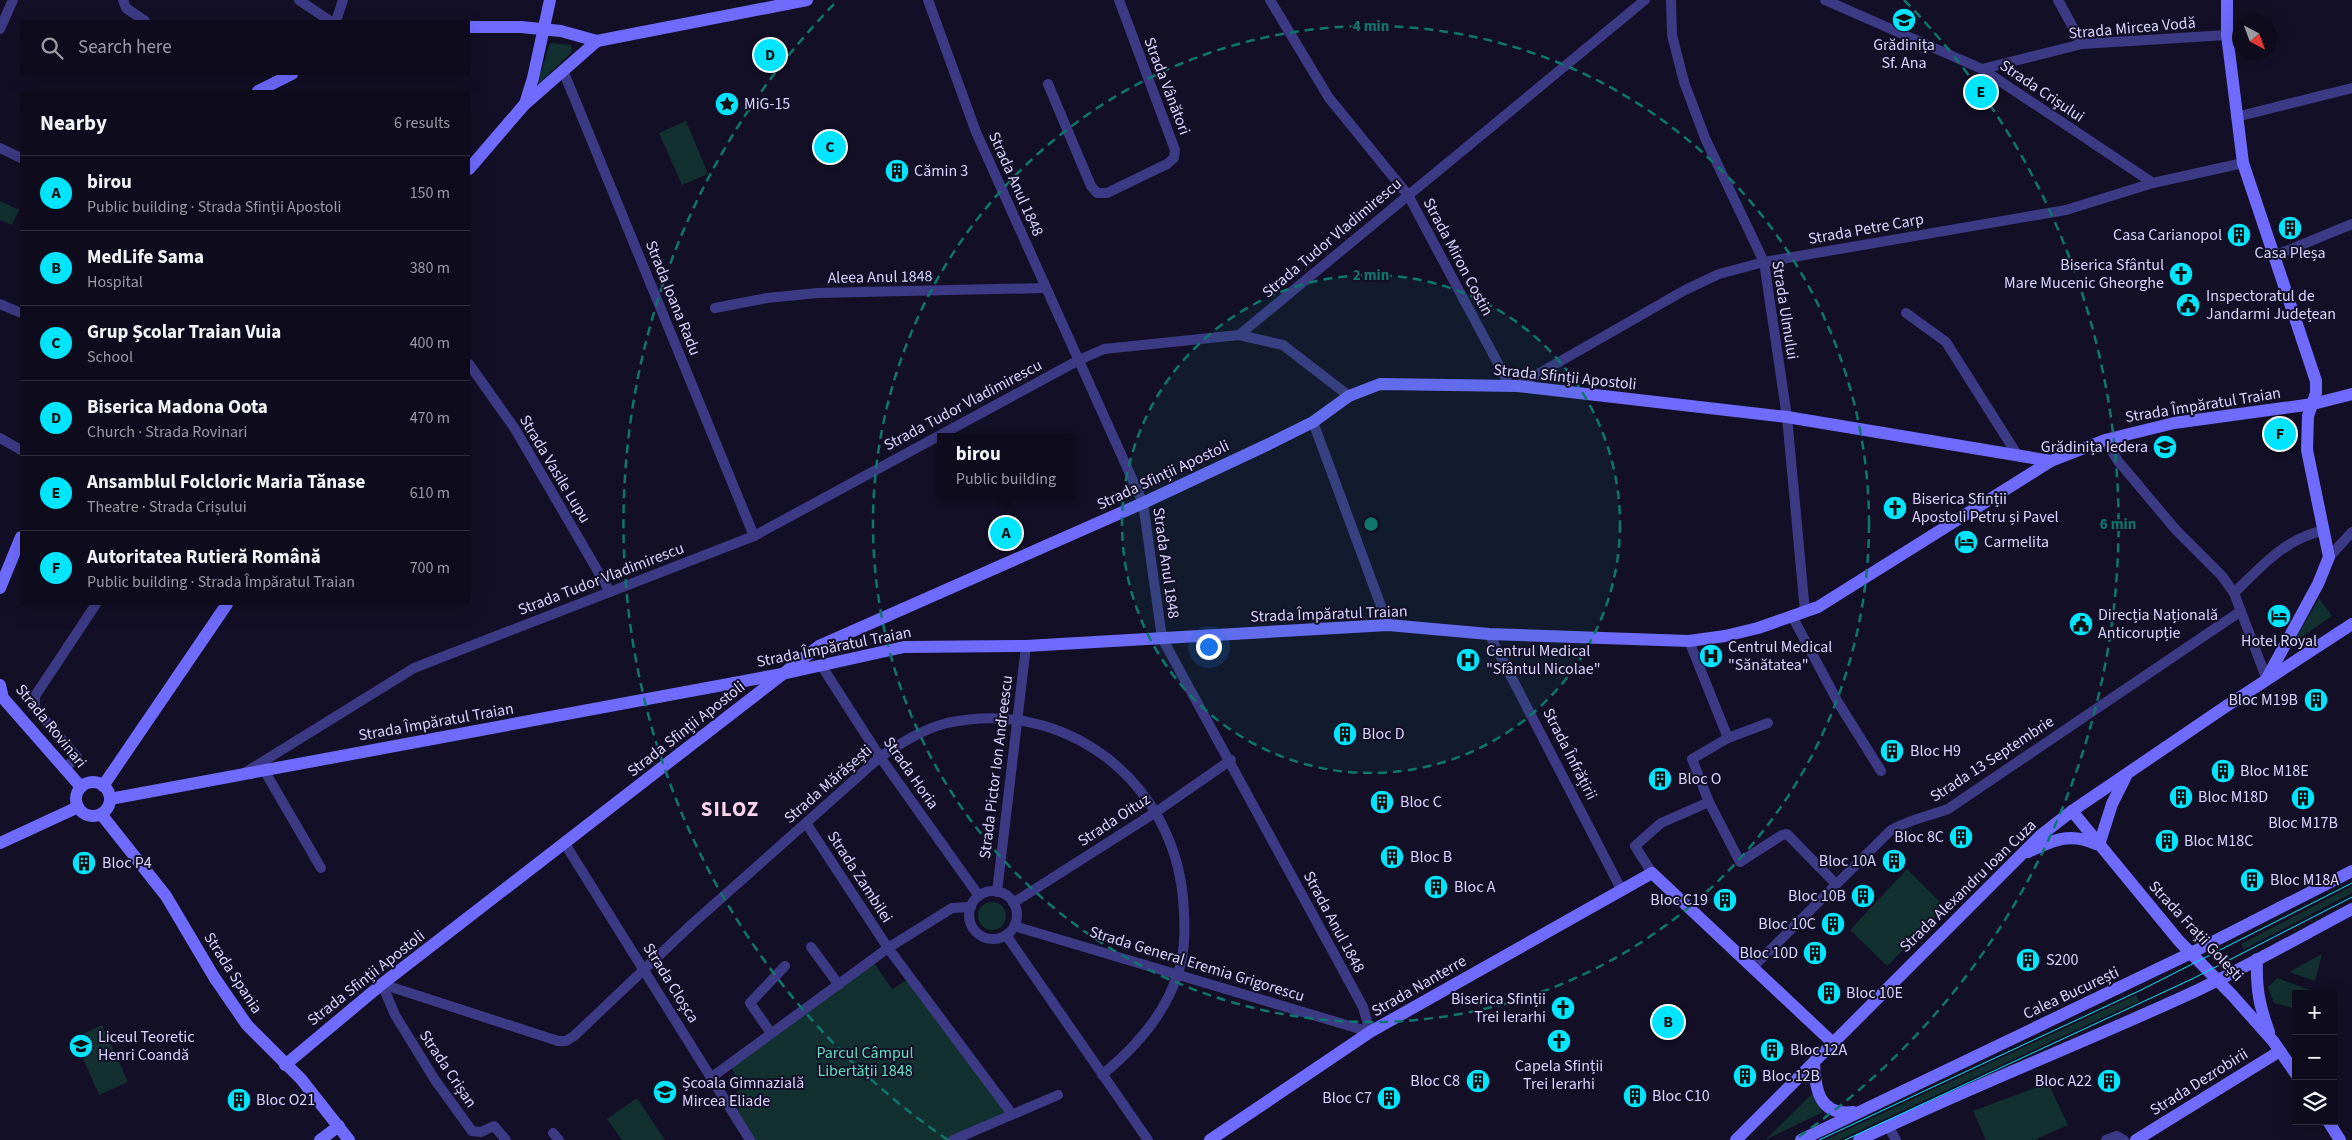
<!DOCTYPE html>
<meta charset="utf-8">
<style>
body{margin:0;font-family:"Source Sans 3",sans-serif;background:#1c1929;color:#f1f3f6}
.controls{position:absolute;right:15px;bottom:15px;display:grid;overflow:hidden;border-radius:0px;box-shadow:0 5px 20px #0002}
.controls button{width:45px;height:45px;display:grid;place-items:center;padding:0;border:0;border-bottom:1px solid #2e2b3b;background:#0e0b1c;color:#f1f3f6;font:25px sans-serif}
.compass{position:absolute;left:2232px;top:15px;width:45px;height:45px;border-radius:50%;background:#0e0b1c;box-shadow:0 5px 20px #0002;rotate:139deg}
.you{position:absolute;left:1208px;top:646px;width:18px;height:18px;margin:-12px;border:4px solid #fff;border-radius:50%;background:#1a73e8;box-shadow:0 0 0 8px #1a73e833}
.badge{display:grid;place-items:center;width:32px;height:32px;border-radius:50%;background:#00e5ff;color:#111;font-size:16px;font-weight:700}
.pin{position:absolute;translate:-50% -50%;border:2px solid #fff;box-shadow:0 1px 5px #0006}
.popup{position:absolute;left:937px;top:433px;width:138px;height:65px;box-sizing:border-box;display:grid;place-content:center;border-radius:0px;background:#0e0b1c;filter:drop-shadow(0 1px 4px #0005);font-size:16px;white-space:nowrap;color:#9b9ba3}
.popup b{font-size:19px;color:#f1f3f6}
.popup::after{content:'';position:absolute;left:50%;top:100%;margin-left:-10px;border:10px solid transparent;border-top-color:#0e0b1c}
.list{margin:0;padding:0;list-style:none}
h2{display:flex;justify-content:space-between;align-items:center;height:65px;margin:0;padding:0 20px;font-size:21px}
h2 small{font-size:16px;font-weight:400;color:#9b9ba3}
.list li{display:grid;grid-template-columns:32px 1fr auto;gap:15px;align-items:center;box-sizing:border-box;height:75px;padding:0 20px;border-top:1px solid #2e2b3b}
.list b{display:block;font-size:19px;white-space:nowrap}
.list p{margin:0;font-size:16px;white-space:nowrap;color:#9b9ba3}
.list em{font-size:16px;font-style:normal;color:#9b9ba3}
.icon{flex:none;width:28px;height:28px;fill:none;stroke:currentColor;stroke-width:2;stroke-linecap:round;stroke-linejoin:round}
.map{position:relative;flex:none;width:2352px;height:1140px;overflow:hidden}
.search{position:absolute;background:#0e0b1c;box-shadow:0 5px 20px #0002;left:20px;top:20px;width:450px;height:55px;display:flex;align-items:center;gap:12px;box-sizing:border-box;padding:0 18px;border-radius:0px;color:#9b9ba3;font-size:19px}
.panel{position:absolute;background:#0e0b1c;box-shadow:0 5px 20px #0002;left:20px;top:90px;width:450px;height:515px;border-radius:0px}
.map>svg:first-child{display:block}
.green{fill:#12302f}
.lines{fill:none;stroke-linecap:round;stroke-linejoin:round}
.street{stroke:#3d3a85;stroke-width:10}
.secondary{stroke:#6f6bff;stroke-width:12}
.tram{stroke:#00e5ff;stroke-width:1}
.ring{fill:none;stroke:#0f766e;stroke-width:2.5;stroke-dasharray:9 6}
.labels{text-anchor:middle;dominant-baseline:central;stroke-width:4;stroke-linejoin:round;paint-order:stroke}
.street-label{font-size:16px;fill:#d9d4ff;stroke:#130f26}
.poi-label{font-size:16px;fill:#d9d4ff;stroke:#130f26;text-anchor:start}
.park-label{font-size:16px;fill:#5fe0c0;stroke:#130f26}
.district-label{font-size:21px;font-weight:bold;letter-spacing:1px;fill:#ffd6f0;stroke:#130f26}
.centre{fill:#0f766e;stroke:#130f26;stroke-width:2.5}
.ring-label{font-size:15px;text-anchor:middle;font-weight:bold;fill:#0f766e;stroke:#130f26;stroke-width:4;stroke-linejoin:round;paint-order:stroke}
</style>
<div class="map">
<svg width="2352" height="1140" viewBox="0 0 2352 1140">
<rect width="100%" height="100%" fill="#130f26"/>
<g class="green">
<path d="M550,43L571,45L572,52L537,85Z"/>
<path d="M686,121L708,174L682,185L659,133Z"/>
<path d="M0,201L19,210L12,225L0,220Z"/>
<path d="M2319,598L2332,616L2293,643Z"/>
<path d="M1907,869L1945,907L1887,966L1850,930Z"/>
<path d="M2352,886V893L2244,949L2241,944Z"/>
<circle cx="992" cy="916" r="14"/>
<path d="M2322,954L2315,981L2289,972Z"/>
<path d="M872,960L892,989L910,978L1012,1114L953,1140H750L726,1099L743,1088L729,1064Z"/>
<path d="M2277,978L2313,991V994H2296V1009L2274,1003L2268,987Z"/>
<path d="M2136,995L2139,1001L1839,1140H1825Z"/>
<path d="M102,1025L128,1082L99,1095L74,1038Z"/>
<path d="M2048,1083L2068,1125L2034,1140H1986L1973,1111Z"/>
<path d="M1812,1094L1823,1112L1765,1140Z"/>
<path d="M637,1098L665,1140H622L607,1119Z"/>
</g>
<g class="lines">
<g class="street">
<path d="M123,0L126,8L145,21"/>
<path d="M299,0L330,21"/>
<path d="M928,0L976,132L1143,503L1162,638L1363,1007L1370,1032"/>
<path d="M1270,0L1329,98L1408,195L1510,386"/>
<path d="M1671,0L1672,35L1684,82L1705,138L1764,262L1787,417L1805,612"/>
<path d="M1825,0L1982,69L2153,183"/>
<path d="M2058,0L2082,44"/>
<path d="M336,21L343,0"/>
<path d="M0,29L13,0"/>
<path d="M1982,69L2082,44L2227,35"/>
<path d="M564,73L754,536"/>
<path d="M1048,84L1091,186L1097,193H1107L1167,164L1174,158L1175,150L1119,0"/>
<path d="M2236,117L2352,88"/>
<path d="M0,148L21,158"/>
<path d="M2274,256L2352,224"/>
<path d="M0,304L21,313"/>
<path d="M715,308L767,298L817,293L1046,288"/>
<path d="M1906,313L1946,342L2018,456"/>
<path d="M1239,335L1283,345L1349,396"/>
<path d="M469,364L515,429L610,592"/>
<path d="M1517,386L1685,290L1719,274L1764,262L2066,210L2153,183L2243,163"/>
<path d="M1313,422L1388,625"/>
<path d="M0,438L21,450"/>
<path d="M2105,440L2118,461L2176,530L2222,576L2234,593L2267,680"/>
<path d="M2329,557L2352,532"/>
<path d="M2234,593C2260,568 2286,538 2322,531"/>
<path d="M1792,616L1839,704L1881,771"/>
<path d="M1489,634L1621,889"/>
<path d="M1689,641L1728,738"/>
<path d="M821,665L880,757L979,896"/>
<path d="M1768,723L1728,738L1692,759L1709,802L1740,862L1782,835L1787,834L1836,884"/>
<path d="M64,769L77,757L39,713L35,707V696L96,604"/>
<path d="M264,770L321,868"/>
<path d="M246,772L414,668L754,536L1079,360L1104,349L1239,335L1645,0"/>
<path d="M806,823L888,948L1012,1114"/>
<path d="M565,844L750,1140"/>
<path d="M1652,873L1635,846L1661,823L1709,802"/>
<circle cx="993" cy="915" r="24"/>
<path d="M997,892L1026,646"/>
<path d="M1013,903L1156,812L1231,760"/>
<path d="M1014,926L1370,1032"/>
<path d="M1006,935L1148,1140"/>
<path d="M811,947L839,985"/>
<path d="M1753,967L1891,830C1909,820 1929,816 1948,809L2241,611"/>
<path d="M382,984L558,1041H566L574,1036L691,925L880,757C901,743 923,729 947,723C1065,697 1172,780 1183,898C1185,923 1186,950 1178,973C1165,1015 1135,1048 1102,1075"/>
<path d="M382,984L395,1015L435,1080L472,1131L481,1132L494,1126L506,1140"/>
<path d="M771,1033L750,1003L785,966"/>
<path d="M712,1077L888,948L952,908L971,907"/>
<path d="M1888,1126L1896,1140"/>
<path d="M553,1133L559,1140"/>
<path d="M953,1140L1058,1095"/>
<path d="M2106,1140L2117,1136L2124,1140"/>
</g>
<g class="secondary">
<path d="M2227,0V35L2243,163L2316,381V393L2308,416L2307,450L2329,557L2318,584L2267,678"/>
<path d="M469,27H521L561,31L597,41"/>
<path d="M258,91L292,74"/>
<path d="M525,104L533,78L550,0"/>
<path d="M469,169L524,105L597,41L807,0"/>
<path d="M0,588L21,537"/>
<path d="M0,685L3,698L81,787"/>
<circle cx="93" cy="799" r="17"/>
<path d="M103,786L227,604"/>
<path d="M110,799L782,674L904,647L1026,646L1388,625L1489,634L1689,641L1725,636L1758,628L1818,607L2051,461L2105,440L2174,423L2313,404L2352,394"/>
<path d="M2072,811L2179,941L2232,995L2273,1041L2296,1074"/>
<path d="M101,814L166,896L214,977L247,1025L301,1079L349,1140"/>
<path d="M0,843L78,807"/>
<path d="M2099,845L2112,804L2126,776"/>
<path d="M2028,852C2053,840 2070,832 2096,844"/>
<path d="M2257,959C2256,988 2259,1005 2269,1032"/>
<path d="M1814,1062C1815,1089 1819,1116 1853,1112"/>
<path d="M285,1065L382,984L819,646L1143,503L1269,444L1313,422L1349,396L1380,384L1517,386L1787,417L2051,461"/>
<path d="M2328,1121L2340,1140"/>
<path d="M320,1140L339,1126"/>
<path d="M1210,1140L1370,1032L1652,873L1833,1043"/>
<path d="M1736,1140L2041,835L2072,811L2222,709L2352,624"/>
<path d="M1801,1140L2191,953L2352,871"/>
<path d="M1859,1140C1971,1086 2086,1042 2198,990C2250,965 2301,936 2352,909"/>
<path d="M2136,1140L2280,1051"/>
</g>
<g class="tram">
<path d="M1819,1140L2141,990L2352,883"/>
<path d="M1845,1140L2194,978L2352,897"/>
</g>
</g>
<circle cx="1371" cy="524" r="249" fill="#0f766e" fill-opacity=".12"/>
<g class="ring">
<circle cx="1371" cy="524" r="249"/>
<circle cx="1371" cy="524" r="498"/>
<path d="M948 1140A747 747 0 0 1 838 0M1904 0A747 747 0 0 1 1794 1140"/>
</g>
<defs>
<g id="school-disc" transform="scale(1.25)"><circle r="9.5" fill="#00e5ff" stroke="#130f26"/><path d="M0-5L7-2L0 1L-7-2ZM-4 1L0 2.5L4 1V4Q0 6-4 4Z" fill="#111"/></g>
<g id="sight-disc" transform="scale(1.25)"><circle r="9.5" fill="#00e5ff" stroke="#130f26"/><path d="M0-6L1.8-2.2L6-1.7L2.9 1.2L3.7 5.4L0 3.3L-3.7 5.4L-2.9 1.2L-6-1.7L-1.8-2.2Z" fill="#111"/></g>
<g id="building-disc" transform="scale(1.25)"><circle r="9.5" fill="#00e5ff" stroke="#130f26"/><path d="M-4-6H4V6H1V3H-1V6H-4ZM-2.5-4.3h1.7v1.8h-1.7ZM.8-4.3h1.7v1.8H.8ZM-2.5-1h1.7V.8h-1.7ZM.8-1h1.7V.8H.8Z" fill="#111"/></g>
<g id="church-disc" transform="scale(1.25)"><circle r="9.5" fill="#00e5ff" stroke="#130f26"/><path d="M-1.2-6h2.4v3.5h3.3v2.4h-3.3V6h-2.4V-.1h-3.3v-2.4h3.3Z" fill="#111"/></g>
<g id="civic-disc" transform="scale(1.25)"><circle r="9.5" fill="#00e5ff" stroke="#130f26"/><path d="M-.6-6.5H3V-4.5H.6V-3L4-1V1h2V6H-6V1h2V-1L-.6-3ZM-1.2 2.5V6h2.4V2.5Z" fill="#111"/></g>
<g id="hotel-disc" transform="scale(1.25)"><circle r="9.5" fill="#00e5ff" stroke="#130f26"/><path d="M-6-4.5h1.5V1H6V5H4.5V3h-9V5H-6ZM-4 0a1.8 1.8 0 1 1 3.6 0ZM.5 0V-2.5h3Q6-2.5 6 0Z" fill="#111"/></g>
<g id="hospital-disc" transform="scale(1.25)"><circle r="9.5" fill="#00e5ff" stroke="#130f26"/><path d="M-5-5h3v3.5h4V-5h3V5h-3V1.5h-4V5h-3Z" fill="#111"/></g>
</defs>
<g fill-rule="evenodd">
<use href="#school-disc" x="1904" y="20"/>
<use href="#sight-disc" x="727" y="104"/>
<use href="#building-disc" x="897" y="171"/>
<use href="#building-disc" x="2290" y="228"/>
<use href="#building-disc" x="2239" y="235"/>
<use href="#church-disc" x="2181" y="274"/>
<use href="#civic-disc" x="2188" y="305"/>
<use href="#school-disc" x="2165" y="447"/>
<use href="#church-disc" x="1895" y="508"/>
<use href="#hotel-disc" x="1966" y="542"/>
<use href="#hotel-disc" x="2279" y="616"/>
<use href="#civic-disc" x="2081" y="624"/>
<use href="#hospital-disc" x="1711" y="656"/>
<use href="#hospital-disc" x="1468" y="660"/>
<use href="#building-disc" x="2316" y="700"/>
<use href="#building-disc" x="1345" y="734"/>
<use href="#building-disc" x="1892" y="751"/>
<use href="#building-disc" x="2223" y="771"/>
<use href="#building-disc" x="1660" y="779"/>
<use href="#building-disc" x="2181" y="797"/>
<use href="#building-disc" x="2303" y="798"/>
<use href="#building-disc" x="1382" y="802"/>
<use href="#building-disc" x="1961" y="837"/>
<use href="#building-disc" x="2167" y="841"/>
<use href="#building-disc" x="1392" y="857"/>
<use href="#building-disc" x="1894" y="861"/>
<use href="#building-disc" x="84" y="863"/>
<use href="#building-disc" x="2252" y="880"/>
<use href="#building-disc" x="1436" y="887"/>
<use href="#building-disc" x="1863" y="896"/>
<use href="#building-disc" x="1725" y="900"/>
<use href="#building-disc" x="1833" y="924"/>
<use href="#building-disc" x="1815" y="953"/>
<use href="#building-disc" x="2028" y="960"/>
<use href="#building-disc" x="1829" y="993"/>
<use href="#church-disc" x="1563" y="1008"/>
<use href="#church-disc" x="1559" y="1041"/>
<use href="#school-disc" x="81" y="1046"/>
<use href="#building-disc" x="1772" y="1050"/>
<use href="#building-disc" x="1745" y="1076"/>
<use href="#building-disc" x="1478" y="1081"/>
<use href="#building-disc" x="2109" y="1081"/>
<use href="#school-disc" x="665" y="1092"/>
<use href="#building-disc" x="1635" y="1096"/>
<use href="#building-disc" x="1389" y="1098"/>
<use href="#building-disc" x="239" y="1100"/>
</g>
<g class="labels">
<g class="street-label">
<text transform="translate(2132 28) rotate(-5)">Strada Mircea Vodă</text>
<text transform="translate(1167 86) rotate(69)">Strada Vânători</text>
<text transform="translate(2042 91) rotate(34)">Strada Crișului</text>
<text transform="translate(1016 184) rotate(66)">Strada Anul 1848</text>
<text transform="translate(1866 229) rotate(-10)">Strada Petre Carp</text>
<text transform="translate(1332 238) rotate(-40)">Strada Tudor Vladimirescu</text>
<text transform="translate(1458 257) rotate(62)">Strada Miron Costin</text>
<text transform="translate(880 277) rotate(-1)">Aleea Anul 1848</text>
<text transform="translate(673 298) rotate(68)">Strada Ioana Radu</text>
<text transform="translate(1785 310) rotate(81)">Strada Ulmului</text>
<text transform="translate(1565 377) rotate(6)">Strada Sfinții Apostoli</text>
<text transform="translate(963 405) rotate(-28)">Strada Tudor Vladimirescu</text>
<text transform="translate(2203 405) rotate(-9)">Strada Împăratul Traian</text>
<text transform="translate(555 469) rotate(59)">Strada Vasile Lupu</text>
<text transform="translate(1163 475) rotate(-25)">Strada Sfinții Apostoli</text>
<text transform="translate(1166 563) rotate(82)">Strada Anul 1848</text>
<text transform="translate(601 579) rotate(-21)">Strada Tudor Vladimirescu</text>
<text transform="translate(1329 614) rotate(-2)">Strada Împăratul Traian</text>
<text transform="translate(834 647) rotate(-11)">Strada Împăratul Traian</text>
<text transform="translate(436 722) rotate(-10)">Strada Împăratul Traian</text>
<text transform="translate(51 726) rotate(51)">Strada Rovinari</text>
<text transform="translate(686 729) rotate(-38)">Strada Sfinții Apostoli</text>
<text transform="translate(1570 754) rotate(63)">Strada Înfrățirii</text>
<text transform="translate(1992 759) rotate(-33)">Strada 13 Septembrie</text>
<text transform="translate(996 767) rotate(-83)">Strada Pictor Ion Andreescu</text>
<text transform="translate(911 773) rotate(55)">Strada Horia</text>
<text transform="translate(828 784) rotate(-41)">Strada Mărășești</text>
<text transform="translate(1114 820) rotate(-33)">Strada Oituz</text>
<text transform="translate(860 877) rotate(57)">Strada Zambilei</text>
<text transform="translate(1968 886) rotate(-44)">Strada Alexandru Ioan Cuza</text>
<text transform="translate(1334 922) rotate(62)">Strada Anul 1848</text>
<text transform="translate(2196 931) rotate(47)">Strada Frații Golești</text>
<text transform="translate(1197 964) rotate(17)">Strada General Eremia Grigorescu</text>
<text transform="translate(233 973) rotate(57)">Strada Spania</text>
<text transform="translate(366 978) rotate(-38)">Strada Sfinții Apostoli</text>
<text transform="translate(671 983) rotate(58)">Strada Cloșca</text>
<text transform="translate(1419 986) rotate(-30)">Strada Nanterre</text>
<text transform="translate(2071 993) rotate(-25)">Calea București</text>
<text transform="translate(448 1069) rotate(56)">Strada Crișan</text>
<text transform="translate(2199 1082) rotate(-32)">Strada Dezrobirii</text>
</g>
<g class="poi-label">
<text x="1904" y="45" text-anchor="middle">Grădinița<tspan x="1904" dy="18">Sf. Ana</tspan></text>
<text x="744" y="104">MiG-15</text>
<text x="914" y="171">Cămin 3</text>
<text x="2222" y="235" text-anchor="end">Casa Carianopol</text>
<text x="2290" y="253" text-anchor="middle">Casa Pleșa</text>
<text x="2164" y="265" text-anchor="end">Biserica Sfântul<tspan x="2164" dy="18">Mare Mucenic Gheorghe</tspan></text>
<text x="2206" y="296">Inspectoratul de<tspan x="2206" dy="18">Jandarmi Județean</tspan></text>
<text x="2148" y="447" text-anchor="end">Grădinița Iedera</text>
<text x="1912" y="499">Biserica Sfinții<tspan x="1912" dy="18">Apostoli Petru și Pavel</tspan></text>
<text x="1984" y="542">Carmelita</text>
<text x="2098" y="615">Direcția Națională<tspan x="2098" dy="18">Anticorupție</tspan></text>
<text x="2279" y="641" text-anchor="middle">Hotel Royal</text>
<text x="1728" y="647">Centrul Medical<tspan x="1728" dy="18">"Sănătatea"</tspan></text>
<text x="1486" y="651">Centrul Medical<tspan x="1486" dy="18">"Sfântul Nicolae"</tspan></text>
<text x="2298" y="700" text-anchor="end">Bloc M19B</text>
<text x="1362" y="734">Bloc D</text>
<text x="1910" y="751">Bloc H9</text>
<text x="2240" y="771">Bloc M18E</text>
<text x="1678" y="779">Bloc O</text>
<text x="2198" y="797">Bloc M18D</text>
<text x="1400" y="802">Bloc C</text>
<text x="2303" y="823" text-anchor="middle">Bloc M17B</text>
<text x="1944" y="837" text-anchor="end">Bloc 8C</text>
<text x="2184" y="841">Bloc M18C</text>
<text x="1410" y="857">Bloc B</text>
<text x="1876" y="861" text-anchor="end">Bloc 10A</text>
<text x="102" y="863">Bloc P4</text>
<text x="2270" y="880">Bloc M18A</text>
<text x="1454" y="887">Bloc A</text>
<text x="1846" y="896" text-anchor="end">Bloc 10B</text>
<text x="1708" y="900" text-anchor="end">Bloc C19</text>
<text x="1816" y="924" text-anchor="end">Bloc 10C</text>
<text x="1798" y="953" text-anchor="end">Bloc 10D</text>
<text x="2046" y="960">S200</text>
<text x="1846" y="993">Bloc 10E</text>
<text x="1546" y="999" text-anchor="end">Biserica Sfinții<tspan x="1546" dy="18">Trei Ierarhi</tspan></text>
<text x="98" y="1037">Liceul Teoretic<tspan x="98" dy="18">Henri Coandă</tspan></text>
<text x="1790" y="1050">Bloc 12A</text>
<text x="1559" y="1066" text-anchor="middle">Capela Sfinții<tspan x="1559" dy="18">Trei Ierarhi</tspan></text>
<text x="1762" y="1076">Bloc 12B</text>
<text x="1460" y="1081" text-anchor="end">Bloc C8</text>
<text x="2092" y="1081" text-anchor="end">Bloc A22</text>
<text x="682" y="1083">Școala Gimnazială<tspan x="682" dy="18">Mircea Eliade</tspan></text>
<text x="1652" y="1096">Bloc C10</text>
<text x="1372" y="1098" text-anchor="end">Bloc C7</text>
<text x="256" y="1100">Bloc O21</text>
</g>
<g class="park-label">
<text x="865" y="1053">Parcul Câmpul<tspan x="865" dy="18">Libertății 1848</tspan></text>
</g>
<g class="district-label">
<text x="730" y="809">SILOZ</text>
</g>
</g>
<circle cx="1371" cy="524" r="8" class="centre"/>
<g class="ring-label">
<text x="1371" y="31">4 min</text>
<text x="1371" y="280">2 min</text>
<text x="2118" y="529">6 min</text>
</g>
</svg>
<div class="controls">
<button>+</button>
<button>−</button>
<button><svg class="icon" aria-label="layers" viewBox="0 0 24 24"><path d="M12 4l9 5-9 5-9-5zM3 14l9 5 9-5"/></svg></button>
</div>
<svg class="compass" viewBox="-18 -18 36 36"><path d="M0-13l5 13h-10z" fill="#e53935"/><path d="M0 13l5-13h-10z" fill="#9b9ba3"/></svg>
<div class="you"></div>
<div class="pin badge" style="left:1006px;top:533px">A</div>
<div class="popup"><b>birou</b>Public building</div>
<div class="pin badge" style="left:1668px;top:1022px">B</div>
<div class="pin badge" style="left:830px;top:147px">C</div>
<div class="pin badge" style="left:770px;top:55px">D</div>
<div class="pin badge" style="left:1981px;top:92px">E</div>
<div class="pin badge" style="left:2280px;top:434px">F</div>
<div class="search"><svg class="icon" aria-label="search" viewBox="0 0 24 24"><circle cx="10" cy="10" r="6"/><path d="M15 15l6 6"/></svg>Search here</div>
<section class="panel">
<h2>Nearby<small>6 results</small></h2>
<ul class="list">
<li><span class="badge">A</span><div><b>birou</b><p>Public building · Strada Sfinții Apostoli</p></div><em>150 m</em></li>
<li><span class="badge">B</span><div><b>MedLife Sama</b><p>Hospital</p></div><em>380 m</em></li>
<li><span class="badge">C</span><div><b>Grup Școlar Traian Vuia</b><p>School</p></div><em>400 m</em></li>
<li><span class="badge">D</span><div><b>Biserica Madona Oota</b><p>Church · Strada Rovinari</p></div><em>470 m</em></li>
<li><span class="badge">E</span><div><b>Ansamblul Folcloric Maria Tănase</b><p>Theatre · Strada Crișului</p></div><em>610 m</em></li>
<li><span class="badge">F</span><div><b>Autoritatea Rutieră Română</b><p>Public building · Strada Împăratul Traian</p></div><em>700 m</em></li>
</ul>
</section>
</div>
